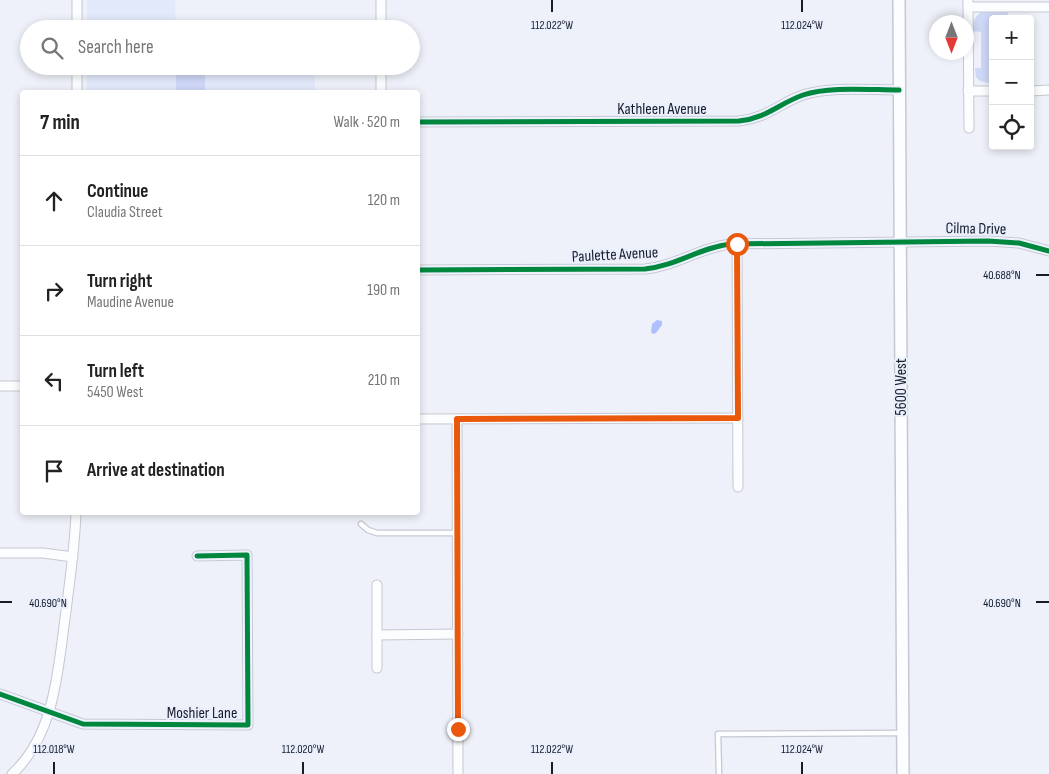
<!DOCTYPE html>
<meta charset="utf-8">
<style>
body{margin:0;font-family:"Sofia Sans Condensed",sans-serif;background:#f2f2f2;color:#222}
.controls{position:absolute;right:15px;top:15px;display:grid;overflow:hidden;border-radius:5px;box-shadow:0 2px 8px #0003}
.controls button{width:45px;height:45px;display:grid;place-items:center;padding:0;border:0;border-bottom:1px solid #e0e0e0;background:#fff;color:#222;font:25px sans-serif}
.compass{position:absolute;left:929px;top:15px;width:45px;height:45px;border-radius:50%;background:#fff;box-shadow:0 2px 8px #0003;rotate:180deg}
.stop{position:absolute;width:15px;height:15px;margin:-11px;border:4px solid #ea580c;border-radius:50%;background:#fff}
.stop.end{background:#ea580c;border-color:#fff;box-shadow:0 1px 5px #0008}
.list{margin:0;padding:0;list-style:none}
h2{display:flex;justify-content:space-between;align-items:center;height:65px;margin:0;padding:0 20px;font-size:21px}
h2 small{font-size:16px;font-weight:400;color:#767676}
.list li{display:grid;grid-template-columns:32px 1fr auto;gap:15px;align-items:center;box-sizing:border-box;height:90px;padding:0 20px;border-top:1px solid #e0e0e0}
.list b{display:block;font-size:19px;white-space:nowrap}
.list p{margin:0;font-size:16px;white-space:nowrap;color:#767676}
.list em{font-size:16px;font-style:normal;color:#767676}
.icon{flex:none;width:28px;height:28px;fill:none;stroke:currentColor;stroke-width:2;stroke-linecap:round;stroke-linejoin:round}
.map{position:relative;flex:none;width:1049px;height:774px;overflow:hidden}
.search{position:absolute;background:#fff;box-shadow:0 2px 8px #0003;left:20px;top:20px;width:400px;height:55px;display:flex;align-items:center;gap:12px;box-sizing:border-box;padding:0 18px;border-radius:28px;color:#767676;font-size:19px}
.panel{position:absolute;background:#fff;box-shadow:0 2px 8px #0003;left:20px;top:90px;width:400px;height:425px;border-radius:5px}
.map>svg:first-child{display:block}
.built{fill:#e2e9fa}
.green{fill:#ced7f6}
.water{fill:#afc0fc}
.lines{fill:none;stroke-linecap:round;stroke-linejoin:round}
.service-casing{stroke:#c5c8d2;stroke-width:7}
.minor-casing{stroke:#c5c8d2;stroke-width:11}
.secondary-casing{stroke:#c5c8d2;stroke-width:14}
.path{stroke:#dbdde0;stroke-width:2;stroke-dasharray:5 2.5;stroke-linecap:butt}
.service{stroke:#fcfdfe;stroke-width:4.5}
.minor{stroke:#fcfdfe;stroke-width:9}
.secondary{stroke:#fcfdfe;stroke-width:11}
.cycleway-casing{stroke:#eaeffd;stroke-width:8}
.cycleway{stroke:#00873e;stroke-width:5}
.route{stroke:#ea580c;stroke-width:6}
.ticks{fill:none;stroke:#181c28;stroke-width:2}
.labels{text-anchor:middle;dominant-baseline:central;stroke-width:4;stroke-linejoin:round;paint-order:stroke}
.street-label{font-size:16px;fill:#181c28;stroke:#eaeffd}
.ticks-label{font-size:12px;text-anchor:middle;fill:#181c28;stroke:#eaeffd;stroke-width:4;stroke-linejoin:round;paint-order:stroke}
</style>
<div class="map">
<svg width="1049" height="774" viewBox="0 0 1049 774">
<rect width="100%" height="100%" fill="#eef1f9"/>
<g class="built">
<path d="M87,0H175L176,29H87Z"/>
<rect x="87" y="66" width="228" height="26"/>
</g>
<g class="green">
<path d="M984,11H1008V19H993V84L980,81L976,77L975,68H981V32L973,31C973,22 974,15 984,11Z"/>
<rect x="176" y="66" width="29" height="26"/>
</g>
<path class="water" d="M657,320L662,321V325L656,333L653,334L651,332L652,324Z"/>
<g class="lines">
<g class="service-casing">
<g id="service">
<path d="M361,524L368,530L377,533H457"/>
<path d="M719,774L718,734L902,733"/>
</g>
</g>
<g class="minor-casing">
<g id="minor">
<path d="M381,0V29"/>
<path d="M968,0L969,128"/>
<path d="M968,7H1049"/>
<path d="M77,29V0"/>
<path d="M381,66V92"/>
<path d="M968,91H993"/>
<path d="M1030,91L1049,90"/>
<path d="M77,92V66"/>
<path d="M418,122L739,121C767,118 778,104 803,95C829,86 870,90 899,90"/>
<path d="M737,243L738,487"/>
<path d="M418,270L645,269C676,266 701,247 731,244L988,241L1019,243L1049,251"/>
<path d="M0,386H22"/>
<path d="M418,419L738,418"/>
<path d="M457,419L458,774"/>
<path d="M0,553H43L73,557"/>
<path d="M377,585V668"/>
<path d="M377,635L458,634"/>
<path d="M0,694L83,724L248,725L247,555L197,556"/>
<path d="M12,774C56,734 58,667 66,611C70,578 75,546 76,512"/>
</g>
</g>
<g class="secondary-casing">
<path id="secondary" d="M899,0L903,774"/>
</g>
<path class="path" d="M993,69L991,74L993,77"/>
<use href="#service" class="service"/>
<use href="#minor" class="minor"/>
<use href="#secondary" class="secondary"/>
<g class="cycleway-casing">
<g id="cycleway">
<path d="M418,122L739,121C767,118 778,104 803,95C829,86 870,90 899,90"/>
<path d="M418,270L645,269C676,266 701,247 731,244L988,241L1019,243L1049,251"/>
<path d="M0,694L83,724L248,725L247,555L197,556"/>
</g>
</g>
<use href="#cycleway" class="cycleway"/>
</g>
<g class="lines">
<path class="route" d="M458,729L457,419L738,418L737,244"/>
</g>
<path class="ticks" d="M552,0V12M802,0V12M1036,275H1049M0,602H12M1036,602H1049M54,762V774M303,762V774M552,762V774M802,762V774"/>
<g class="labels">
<g class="street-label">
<text x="662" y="109">Kathleen Avenue</text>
<text transform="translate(976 229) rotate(1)">Cilma Drive</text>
<text transform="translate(615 255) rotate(-3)">Paulette Avenue</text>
<text transform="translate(901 387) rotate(-90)">5600 West</text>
<text x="202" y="713">Moshier Lane</text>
</g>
</g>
<g class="ticks-label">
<text x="552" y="29">112.022°W</text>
<text x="802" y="29">112.024°W</text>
<text x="1002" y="279">40.688°N</text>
<text x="1002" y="607">40.690°N</text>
<text x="48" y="607">40.690°N</text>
<text x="54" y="753">112.018°W</text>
<text x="303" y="753">112.020°W</text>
<text x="552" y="753">112.022°W</text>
<text x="802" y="753">112.024°W</text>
</g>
</svg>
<div class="controls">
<button>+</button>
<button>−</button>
<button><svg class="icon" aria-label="locate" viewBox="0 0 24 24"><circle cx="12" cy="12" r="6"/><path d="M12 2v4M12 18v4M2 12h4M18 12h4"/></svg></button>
</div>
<svg class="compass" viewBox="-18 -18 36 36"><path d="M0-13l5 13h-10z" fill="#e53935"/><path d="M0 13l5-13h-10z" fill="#767676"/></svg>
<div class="stop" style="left:737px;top:244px"></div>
<div class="stop end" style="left:458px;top:729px"></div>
<div class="search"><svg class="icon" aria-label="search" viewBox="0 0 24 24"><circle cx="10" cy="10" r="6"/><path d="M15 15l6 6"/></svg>Search here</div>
<section class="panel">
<h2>7 min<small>Walk · 520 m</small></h2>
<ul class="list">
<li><svg class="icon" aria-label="ahead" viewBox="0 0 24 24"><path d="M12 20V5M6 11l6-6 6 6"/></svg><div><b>Continue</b><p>Claudia Street</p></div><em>120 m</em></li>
<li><svg class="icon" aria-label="right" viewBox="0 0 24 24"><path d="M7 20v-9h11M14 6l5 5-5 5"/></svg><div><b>Turn right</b><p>Maudine Avenue</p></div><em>190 m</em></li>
<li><svg class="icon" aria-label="left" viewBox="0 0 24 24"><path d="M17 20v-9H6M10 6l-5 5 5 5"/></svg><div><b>Turn left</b><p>5450 West</p></div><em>210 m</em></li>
<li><svg class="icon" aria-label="arrive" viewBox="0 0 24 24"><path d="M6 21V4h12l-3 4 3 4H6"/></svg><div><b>Arrive at destination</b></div></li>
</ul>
</section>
</div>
